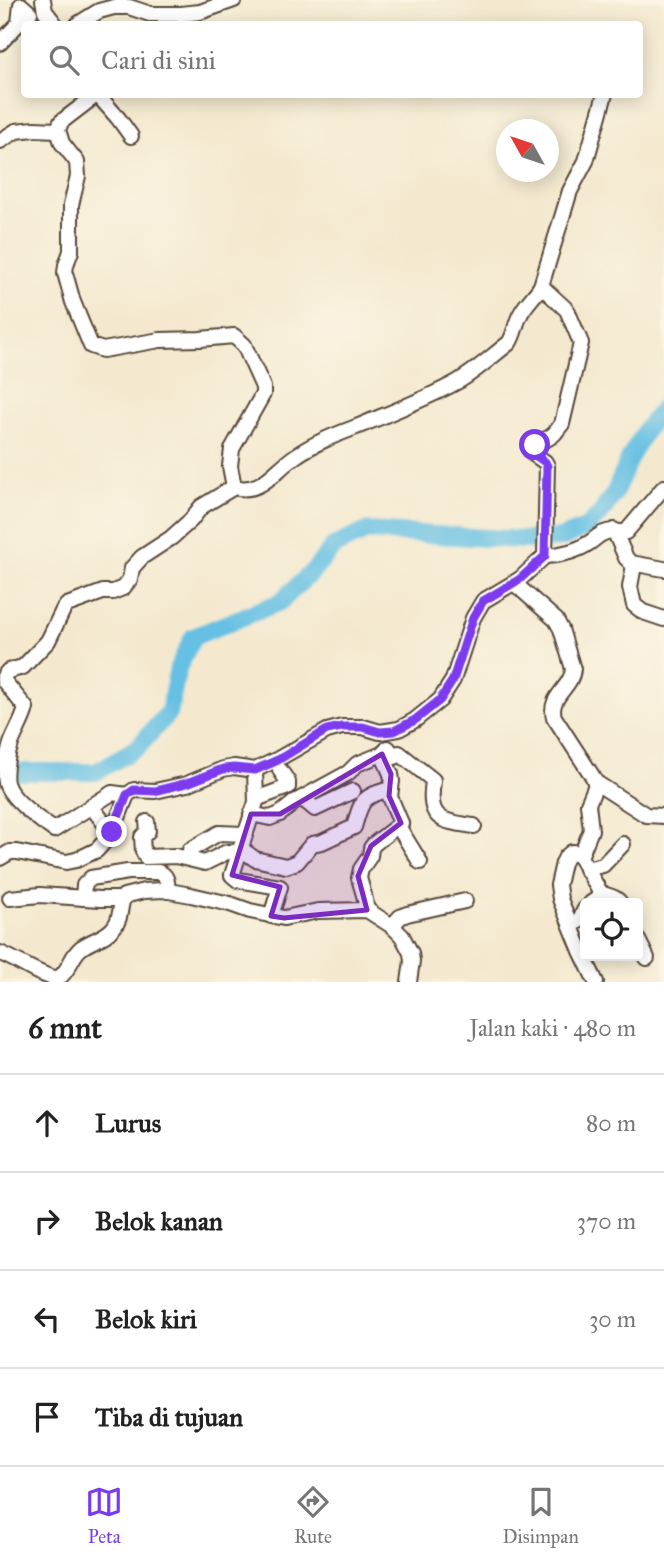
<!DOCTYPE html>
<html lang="id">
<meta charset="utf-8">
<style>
body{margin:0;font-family:"IM FELL Great Primer",serif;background:#f2f2f2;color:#222}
.controls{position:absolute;right:21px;bottom:21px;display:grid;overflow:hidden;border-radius:7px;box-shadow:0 4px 18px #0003}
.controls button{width:63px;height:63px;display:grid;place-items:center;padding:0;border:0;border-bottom:2px solid #e0e0e0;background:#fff;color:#222;font:35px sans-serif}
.compass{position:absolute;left:496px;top:119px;width:63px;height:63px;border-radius:50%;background:#fff;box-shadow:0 4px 18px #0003;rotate:310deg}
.stop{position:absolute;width:21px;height:21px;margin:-16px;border:5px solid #7c3aed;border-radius:50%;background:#fff}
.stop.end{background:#7c3aed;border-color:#fff;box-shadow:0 2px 7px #0008}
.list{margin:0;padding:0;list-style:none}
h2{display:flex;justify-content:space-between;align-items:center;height:91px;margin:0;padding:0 28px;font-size:30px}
h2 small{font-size:23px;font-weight:400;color:#767676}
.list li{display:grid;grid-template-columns:46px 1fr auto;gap:21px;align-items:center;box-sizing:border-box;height:98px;padding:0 28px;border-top:2px solid #e0e0e0}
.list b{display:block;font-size:26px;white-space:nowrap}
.list em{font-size:23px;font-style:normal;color:#767676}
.icon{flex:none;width:38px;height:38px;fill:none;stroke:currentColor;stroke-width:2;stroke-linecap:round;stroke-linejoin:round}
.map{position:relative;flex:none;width:664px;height:982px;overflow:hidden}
.search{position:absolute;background:#fff;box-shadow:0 4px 18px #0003;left:21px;right:21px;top:21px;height:77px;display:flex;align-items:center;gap:18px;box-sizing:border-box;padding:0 24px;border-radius:7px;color:#767676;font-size:26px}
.sheet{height:483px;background:#fff}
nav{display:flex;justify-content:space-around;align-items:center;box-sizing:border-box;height:98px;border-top:2px solid #e0e0e0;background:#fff;font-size:19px;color:#767676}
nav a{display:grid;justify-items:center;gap:4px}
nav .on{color:#7c3aed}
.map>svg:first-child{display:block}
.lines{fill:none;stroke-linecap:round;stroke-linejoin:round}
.river{stroke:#65c0e3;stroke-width:18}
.minor-casing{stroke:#574739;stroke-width:18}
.minor{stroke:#fff;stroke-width:14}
.route{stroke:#7c3aed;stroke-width:9}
.marked{fill:#7b2cbf;fill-opacity:0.2;stroke:#7b2cbf;stroke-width:5;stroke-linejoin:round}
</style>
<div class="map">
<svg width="664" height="982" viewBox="0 0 664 982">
<rect width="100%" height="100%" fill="#fcf5e5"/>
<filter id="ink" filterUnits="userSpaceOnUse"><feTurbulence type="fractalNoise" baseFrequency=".0143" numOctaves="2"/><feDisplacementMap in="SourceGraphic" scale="14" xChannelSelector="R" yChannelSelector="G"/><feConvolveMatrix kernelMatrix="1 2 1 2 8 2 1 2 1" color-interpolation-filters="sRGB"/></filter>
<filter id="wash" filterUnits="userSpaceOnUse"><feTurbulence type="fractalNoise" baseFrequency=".00686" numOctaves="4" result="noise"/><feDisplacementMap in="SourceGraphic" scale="28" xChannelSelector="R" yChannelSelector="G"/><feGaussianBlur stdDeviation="1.57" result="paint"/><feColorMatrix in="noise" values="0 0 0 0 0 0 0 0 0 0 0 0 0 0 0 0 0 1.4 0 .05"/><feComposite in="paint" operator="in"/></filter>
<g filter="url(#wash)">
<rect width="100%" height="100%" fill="#f4e9cf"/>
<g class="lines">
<path class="river" d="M0,765L12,772H96L138,747L169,712L178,668L193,637L280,602L314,570L334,546L367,531L524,540L561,538L587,527L601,513L615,492L630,457L646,429L664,407"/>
</g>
</g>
<g filter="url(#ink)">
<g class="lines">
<g class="minor-casing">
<g id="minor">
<path d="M43,0L45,11L55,24"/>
<path d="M78,24L99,11L114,7H129L150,14H181L200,12L234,0"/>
<path d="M0,43L19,23L21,5L30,13"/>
<path d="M97,94L118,118L131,136"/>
<path d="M0,141L16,131L34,129L58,130"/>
<path d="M541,286L570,191L586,161L605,94"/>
<path d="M614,530L626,558L631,563L664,569"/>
<path d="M545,556C560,555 576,552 589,543C594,540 598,535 604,533C612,529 618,533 626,532L664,487"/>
<path d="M634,565L630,587L634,605L643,612L664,619"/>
<path d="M514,583L556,620L561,629L573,669C572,688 548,696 554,717L593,777L596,785L588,804L591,830L580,857L600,892C606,897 615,895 620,903"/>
<path d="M255,770L256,802L232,875L238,880L280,887L271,916"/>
<path d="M595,782L646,815L664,816"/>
<path d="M127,795L112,793L54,830C41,821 10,799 6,783C4,773 7,755 11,744C15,732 23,721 26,708L4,681V676L8,671L23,667L48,641L63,610L67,605L103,592H113L123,588L130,579L132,568L142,557L171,538L191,520L201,507L234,487"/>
<path d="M256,799L288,787V782L280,770"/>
<path d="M303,799L315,809L353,791"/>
<path d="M91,806L112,833"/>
<path d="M251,814L270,818L280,814L295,802L348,773L357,764L382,754"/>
<path d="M147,822L148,831L142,837L143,851L146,857L176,856L205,863L227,852H238"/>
<path d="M398,826L420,862"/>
<path d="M240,848L255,859L286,866L297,862L312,844L322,842L354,827C362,800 361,797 390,789"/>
<path d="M190,850L219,833L244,834"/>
<path d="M580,853L572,852L566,857L563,863L558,885L560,899L581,951L596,982"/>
<path d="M0,858L10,852H17L66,862L76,860L97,850L104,842L112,833L127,795L134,790L155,791L187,784L223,769L234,767L255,770L278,759L327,731L342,727H363L380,732L399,729L415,720L440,700L453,680L473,618L483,601L520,579L545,556L547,466L545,462L532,453C536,438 545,443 554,434C557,431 559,427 562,424L581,343L567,310L541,286C535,296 525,304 520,315C515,325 515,334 509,343C492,356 475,372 457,382C426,399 392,412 359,426C338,434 316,442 297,455C275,469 262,495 234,487L230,466L232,449L263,394V387L244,345L234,336L200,339L160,340L103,350L91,346L73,302L65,273L66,265L71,251V205L78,176L77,162L62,143L58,130L61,122L91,99L92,94"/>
<path d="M586,869L603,865L623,844"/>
<path d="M10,898L40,895L100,899H123"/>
<path d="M83,898L84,885L91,878L128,872H158C168,875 167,882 168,891"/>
<path d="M591,903L603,895"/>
<path d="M367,910L364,895L359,878L361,869L370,856L371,848L374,844L401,823L390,797L392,781L391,774L382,754L388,748L395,757L399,753L433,780C433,783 432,787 432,791C429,823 449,822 474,826"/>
<path d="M579,921L585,909"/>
<path d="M392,926L400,917L407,914L465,901"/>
<path d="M638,940L647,958"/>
<path d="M0,953C20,961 37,975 58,979C71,969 70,957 81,948C91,940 106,938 114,927C122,918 119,906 124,896L144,891L163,890L191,895L230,904L250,911L284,918L318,911L367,910L392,926L402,936L411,953L412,961L409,982"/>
</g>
</g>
<use href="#minor" class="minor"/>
</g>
</g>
<g class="lines" filter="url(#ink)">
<path class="route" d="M112,832L127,795L134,790L155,791L187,783L223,769L234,768L255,770L278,760L327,730L342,727H363L380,732L394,731L415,720L440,700L453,680L473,618L483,601L520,579L545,556L547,466L545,462L532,453L535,445"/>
</g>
<path class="marked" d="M382,754L391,774L389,796L401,823L371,846L358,876L367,910L284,918L271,916L280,887L232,875L251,814H280Z"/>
</svg>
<div class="controls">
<button><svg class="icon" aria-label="locate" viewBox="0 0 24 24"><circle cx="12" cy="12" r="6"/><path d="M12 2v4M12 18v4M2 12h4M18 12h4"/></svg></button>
</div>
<svg class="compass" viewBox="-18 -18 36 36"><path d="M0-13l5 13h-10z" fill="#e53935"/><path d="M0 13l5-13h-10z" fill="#767676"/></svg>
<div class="stop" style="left:535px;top:445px"></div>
<div class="stop end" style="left:112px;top:832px"></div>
<div class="search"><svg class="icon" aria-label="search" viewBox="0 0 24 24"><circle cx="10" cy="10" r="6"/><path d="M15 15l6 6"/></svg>Cari di sini</div>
</div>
<section class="sheet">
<h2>6 mnt<small>Jalan kaki · 480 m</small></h2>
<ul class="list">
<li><svg class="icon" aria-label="ahead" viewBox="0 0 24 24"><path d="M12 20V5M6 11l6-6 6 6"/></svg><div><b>Lurus</b></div><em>80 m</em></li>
<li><svg class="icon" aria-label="right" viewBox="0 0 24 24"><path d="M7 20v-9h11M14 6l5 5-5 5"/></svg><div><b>Belok kanan</b></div><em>370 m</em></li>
<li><svg class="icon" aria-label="left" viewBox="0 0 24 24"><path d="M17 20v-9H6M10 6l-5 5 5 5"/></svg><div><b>Belok kiri</b></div><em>30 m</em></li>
<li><svg class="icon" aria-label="arrive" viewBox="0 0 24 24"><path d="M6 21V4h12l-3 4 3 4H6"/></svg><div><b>Tiba di tujuan</b></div></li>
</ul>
</section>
<nav>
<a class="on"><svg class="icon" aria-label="map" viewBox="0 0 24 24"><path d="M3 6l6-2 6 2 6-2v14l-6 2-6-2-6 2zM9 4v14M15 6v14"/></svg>Peta</a>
<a><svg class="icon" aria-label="directions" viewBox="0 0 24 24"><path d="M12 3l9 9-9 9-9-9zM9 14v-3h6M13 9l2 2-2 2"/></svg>Rute</a>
<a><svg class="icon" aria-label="saved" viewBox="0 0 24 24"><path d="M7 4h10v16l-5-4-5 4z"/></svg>Disimpan</a>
</nav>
